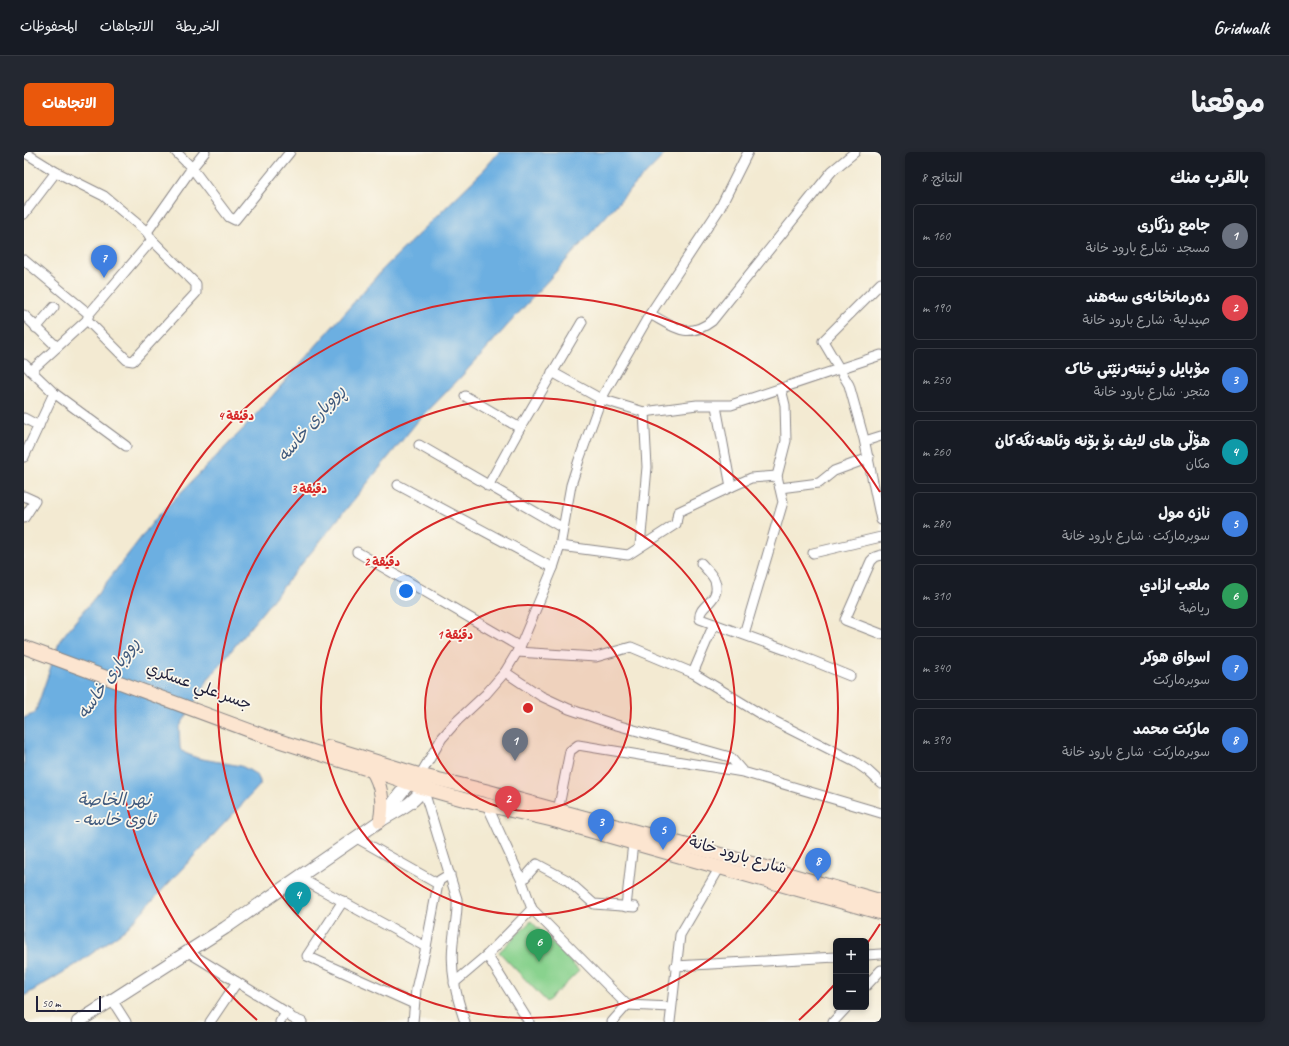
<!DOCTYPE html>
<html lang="ar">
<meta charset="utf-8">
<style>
body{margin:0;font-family:Caveat,"Playpen Sans Arabic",sans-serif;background:#242831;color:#f1f3f6;direction:rtl}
.controls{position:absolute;right:12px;bottom:12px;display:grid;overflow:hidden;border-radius:6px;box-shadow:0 2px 6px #0003}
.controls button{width:36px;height:36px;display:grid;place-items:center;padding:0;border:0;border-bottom:1px solid #363941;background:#171b24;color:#f1f3f6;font:20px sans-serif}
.scale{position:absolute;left:12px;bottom:10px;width:65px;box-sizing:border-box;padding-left:4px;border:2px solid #22223b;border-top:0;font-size:11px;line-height:14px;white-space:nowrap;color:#22223b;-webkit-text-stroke:3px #fbf7ec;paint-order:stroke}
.you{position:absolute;left:382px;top:439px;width:14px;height:14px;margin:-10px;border:3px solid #fff;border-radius:50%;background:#1a73e8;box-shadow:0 0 0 6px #1a73e833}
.badge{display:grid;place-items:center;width:26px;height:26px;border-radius:50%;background:#ea580c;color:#fff;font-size:13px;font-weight:700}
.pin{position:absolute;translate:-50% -33px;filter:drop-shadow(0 1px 2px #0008)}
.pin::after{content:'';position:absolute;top:21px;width:14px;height:12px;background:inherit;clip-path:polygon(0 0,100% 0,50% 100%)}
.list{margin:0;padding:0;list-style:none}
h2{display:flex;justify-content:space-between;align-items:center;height:52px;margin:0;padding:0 16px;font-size:17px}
h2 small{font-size:13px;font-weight:400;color:#9ea1a6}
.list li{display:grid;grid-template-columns:26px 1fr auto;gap:12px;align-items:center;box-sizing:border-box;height:64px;margin:0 8px 8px;padding:0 8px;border:1px solid #363941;border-radius:6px}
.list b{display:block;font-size:15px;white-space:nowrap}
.list p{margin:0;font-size:13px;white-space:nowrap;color:#9ea1a6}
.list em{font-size:13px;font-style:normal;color:#9ea1a6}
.map{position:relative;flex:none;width:857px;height:870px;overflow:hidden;direction:ltr;border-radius:6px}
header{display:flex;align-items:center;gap:24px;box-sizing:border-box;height:56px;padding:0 20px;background:#171b24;border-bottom:1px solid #363941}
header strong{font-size:19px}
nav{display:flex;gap:22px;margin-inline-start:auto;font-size:14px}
.intro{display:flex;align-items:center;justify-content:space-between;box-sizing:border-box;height:96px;padding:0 24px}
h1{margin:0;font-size:28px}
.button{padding:10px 18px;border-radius:6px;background:#ea580c;color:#fff;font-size:14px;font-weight:700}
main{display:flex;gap:24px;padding:0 24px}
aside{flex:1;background:#171b24;border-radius:6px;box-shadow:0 2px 6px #0003}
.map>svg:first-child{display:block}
.green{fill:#89d28e;stroke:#567a64}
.water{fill:#6cafe1;stroke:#47688e}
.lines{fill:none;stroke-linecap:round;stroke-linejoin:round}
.minor-casing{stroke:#8a8686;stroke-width:11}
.tertiary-casing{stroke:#8a8686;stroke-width:14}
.secondary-casing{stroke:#8a8686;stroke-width:15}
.minor{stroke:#fff;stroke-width:9}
.tertiary{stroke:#fff;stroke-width:12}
.secondary{stroke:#fce5d0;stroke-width:13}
.ring{fill:none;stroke:#d62828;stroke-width:2}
.labels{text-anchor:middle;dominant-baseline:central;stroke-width:3.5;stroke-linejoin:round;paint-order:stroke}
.street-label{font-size:16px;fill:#22223b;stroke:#fbf7ec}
.water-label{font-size:17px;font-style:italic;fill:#405a7d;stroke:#fbf7ec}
.centre{fill:#d62828;stroke:#fbf7ec;stroke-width:2}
.ring-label{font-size:12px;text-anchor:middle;font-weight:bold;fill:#d62828;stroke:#fbf7ec;stroke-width:3.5;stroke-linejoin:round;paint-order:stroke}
</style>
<header>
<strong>Gridwalk</strong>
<nav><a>الخريطة</a><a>الاتجاهات</a><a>المحفوظات</a></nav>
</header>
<div class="intro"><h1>موقعنا</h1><a class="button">الاتجاهات</a></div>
<main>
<aside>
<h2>بالقرب منك<small>النتائج: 8</small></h2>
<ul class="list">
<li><span class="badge" style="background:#6b7280">1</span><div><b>جامع رزگاری</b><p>مسجد · شارع بارود خانة</p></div><em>160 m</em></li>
<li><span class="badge" style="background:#e0444e">2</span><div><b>دەرمانخانەی سەهند</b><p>صيدلية · شارع بارود خانة</p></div><em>190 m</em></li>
<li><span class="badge" style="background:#3f7fe0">3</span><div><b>مۆبایل و ئینتەرنێتی خاک</b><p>متجر · شارع بارود خانة</p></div><em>250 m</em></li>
<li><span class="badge" style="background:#0f9aa8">4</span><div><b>هۆڵی های لایف بۆ بۆنە وئاهەنگەکان</b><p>مكان</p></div><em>260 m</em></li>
<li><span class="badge" style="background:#3f7fe0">5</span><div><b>نازه مول</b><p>سوبرماركت · شارع بارود خانة</p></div><em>280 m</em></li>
<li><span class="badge" style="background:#2e9e5b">6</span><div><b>ملعب ازادي</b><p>رياضة</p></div><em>310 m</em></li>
<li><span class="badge" style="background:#3f7fe0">7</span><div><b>اسواق هوكر</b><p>سوبرماركت</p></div><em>340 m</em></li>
<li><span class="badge" style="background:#3f7fe0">8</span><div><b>ماركت محمد</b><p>سوبرماركت · شارع بارود خانة</p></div><em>390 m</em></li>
</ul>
</aside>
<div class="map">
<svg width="857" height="870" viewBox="0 0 857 870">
<rect width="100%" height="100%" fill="#fbf7ec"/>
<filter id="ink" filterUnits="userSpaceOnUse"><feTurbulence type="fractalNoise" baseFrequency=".025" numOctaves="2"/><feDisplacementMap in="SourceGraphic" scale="8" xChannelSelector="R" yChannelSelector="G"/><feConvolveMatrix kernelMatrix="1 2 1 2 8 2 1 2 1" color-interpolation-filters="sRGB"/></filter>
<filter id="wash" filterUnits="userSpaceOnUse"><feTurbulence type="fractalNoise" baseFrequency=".012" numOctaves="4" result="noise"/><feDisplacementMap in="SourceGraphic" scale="16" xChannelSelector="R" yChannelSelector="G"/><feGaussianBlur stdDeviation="0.9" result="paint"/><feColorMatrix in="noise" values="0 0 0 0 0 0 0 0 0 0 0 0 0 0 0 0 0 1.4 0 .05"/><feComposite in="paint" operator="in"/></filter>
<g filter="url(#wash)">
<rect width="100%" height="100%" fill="#f3ead2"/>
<path class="green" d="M507,769L555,819L523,850L475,800Z"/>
<path class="water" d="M475,0H643L603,41L436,226L393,270L185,526L155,576L156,596L161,601L173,606L217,614L225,618L233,623L236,629V633L102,777L53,812L0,844V566L11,561L36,488L72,444L132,366L221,275L358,118L456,22Z"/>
</g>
<g filter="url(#ink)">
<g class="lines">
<g class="minor-casing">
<g id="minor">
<path d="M0,0L32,20L80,44L123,80L128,88L172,132V141L109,209L103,208L63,168"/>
<path d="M152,0L168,16L181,0"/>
<path d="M0,62L32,20"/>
<path d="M123,80L168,16L205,65L211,68L266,0"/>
<path d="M0,108L65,162"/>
<path d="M857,131L799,189L825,233L840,287L857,368"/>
<path d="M626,162C650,175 663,188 688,169L808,19L831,0"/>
<path d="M0,163L33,195"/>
<path d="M12,176L30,155"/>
<path d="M0,212L30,241L102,294"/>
<path d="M7,219L63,168L65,162L128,88"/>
<path d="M528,220L577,247L620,260L673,253H707L857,203"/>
<path d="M441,244L496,276"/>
<path d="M0,266L15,274"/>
<path d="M841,289L857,284"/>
<path d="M395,293L539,376"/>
<path d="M0,305L30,241"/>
<path d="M374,333L529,416"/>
<path d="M464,334L496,276L558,170"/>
<path d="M707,335L727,326L753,324"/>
<path d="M756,336L795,331L810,319L845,306"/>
<path d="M0,344L11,349L0,366"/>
<path d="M536,394L604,403L652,372L654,360L707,335L692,254"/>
<path d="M616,394L623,315L620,260"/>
<path d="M333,400L496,495"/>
<path d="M789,401L857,385"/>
<path d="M857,403L851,405L847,409L821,468L857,482"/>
<path d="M677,411C681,416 689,423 691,429C698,450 673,453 676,467L762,498L826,524"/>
<path d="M720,482L759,350L753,324L762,289L761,253L757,237"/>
<path d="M493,500L572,505L607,495L669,521L738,563L831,610L844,619L857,631"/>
<path d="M481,520L517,544L545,557L589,572L706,605L719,620"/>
<path d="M669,521L690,472"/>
<path d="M396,623L418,586L433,569L462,542L481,520L496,495L529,416L536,394L547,333L555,308L577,247L626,162L696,56L724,0"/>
<path d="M399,636L433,747C434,762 430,776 429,791C426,819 432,844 441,870"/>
<path d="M463,653L498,729L508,757L603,853L647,855"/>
<path d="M534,659L546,599L554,593L719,620L857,661"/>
<path d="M331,685L414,732"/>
<path d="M274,725L402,795"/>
<path d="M498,729L513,712L543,728L570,752L611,755"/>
<path d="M319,749L283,804L390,852"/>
<path d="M602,755L609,691"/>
<path d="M164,800L262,860L268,866L278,870"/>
<path d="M463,803L505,870"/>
<path d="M842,803L857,802"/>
<path d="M651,814L812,805"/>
<path d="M430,831L463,803L508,757"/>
<path d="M842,834L857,818"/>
<path d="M88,848L102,870"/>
<path d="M186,870L213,830"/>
<path d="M256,870L262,860"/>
<path d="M389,870L392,837L402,795L414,732L416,728L426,722"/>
<path d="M588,870L603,853"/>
<path d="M646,870L656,783L696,715"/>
<path d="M809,870L823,855"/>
</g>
</g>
<g class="tertiary-casing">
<path id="tertiary" d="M54,870L201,776L356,669C370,660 391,652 399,636L396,623C380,633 369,651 359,667"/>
</g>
<g class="secondary-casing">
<g id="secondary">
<path d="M0,495L246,586L362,623L399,636L438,647L528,668L609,691L857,761"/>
<path d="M305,595L396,623L463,639L702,704L857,749"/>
<path d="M348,618C358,634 360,650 356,669"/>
</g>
</g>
<use href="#minor" class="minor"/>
<use href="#tertiary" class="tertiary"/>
<use href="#secondary" class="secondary"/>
</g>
</g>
<circle cx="504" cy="556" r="103" fill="#d62828" fill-opacity=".12"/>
<g class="ring">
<circle cx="504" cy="556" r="103"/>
<circle cx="504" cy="556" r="207"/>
<circle cx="504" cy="556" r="310"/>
<path d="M856 772A413 413 0 0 1 842 793M811 832A413 413 0 0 1 775 868M233 868A413 413 0 1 1 856 340"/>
</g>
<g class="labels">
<g class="street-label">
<text transform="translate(175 534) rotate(20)">جسر علي عسكري</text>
<text transform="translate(714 703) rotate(16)">شارع بارود خانة</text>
</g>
<g class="water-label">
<text transform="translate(287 271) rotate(-50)">ڕووباری خاسە</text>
<text transform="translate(84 526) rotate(-55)">ڕووباری خاسە</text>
<text x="90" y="647">نهر الخاصة<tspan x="90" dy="20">- ئاوی خاسە</tspan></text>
</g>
</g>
<circle cx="504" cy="556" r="6" class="centre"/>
<g class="ring-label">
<text x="212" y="268">4 دقيقة</text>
<text x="285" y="341">3 دقيقة</text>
<text x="358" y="414">2 دقيقة</text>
<text x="431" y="487">1 دقيقة</text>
</g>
</svg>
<div class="controls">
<button>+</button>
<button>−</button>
</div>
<div class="scale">50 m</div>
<div class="you"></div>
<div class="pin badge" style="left:491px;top:609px;background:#6b7280">1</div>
<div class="pin badge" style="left:484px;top:667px;background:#e0444e">2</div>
<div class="pin badge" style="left:577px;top:690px;background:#3f7fe0">3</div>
<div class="pin badge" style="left:274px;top:763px;background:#0f9aa8">4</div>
<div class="pin badge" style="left:639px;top:698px;background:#3f7fe0">5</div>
<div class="pin badge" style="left:515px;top:810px;background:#2e9e5b">6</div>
<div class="pin badge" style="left:80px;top:126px;background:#3f7fe0">7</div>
<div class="pin badge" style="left:794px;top:729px;background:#3f7fe0">8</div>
</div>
</main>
